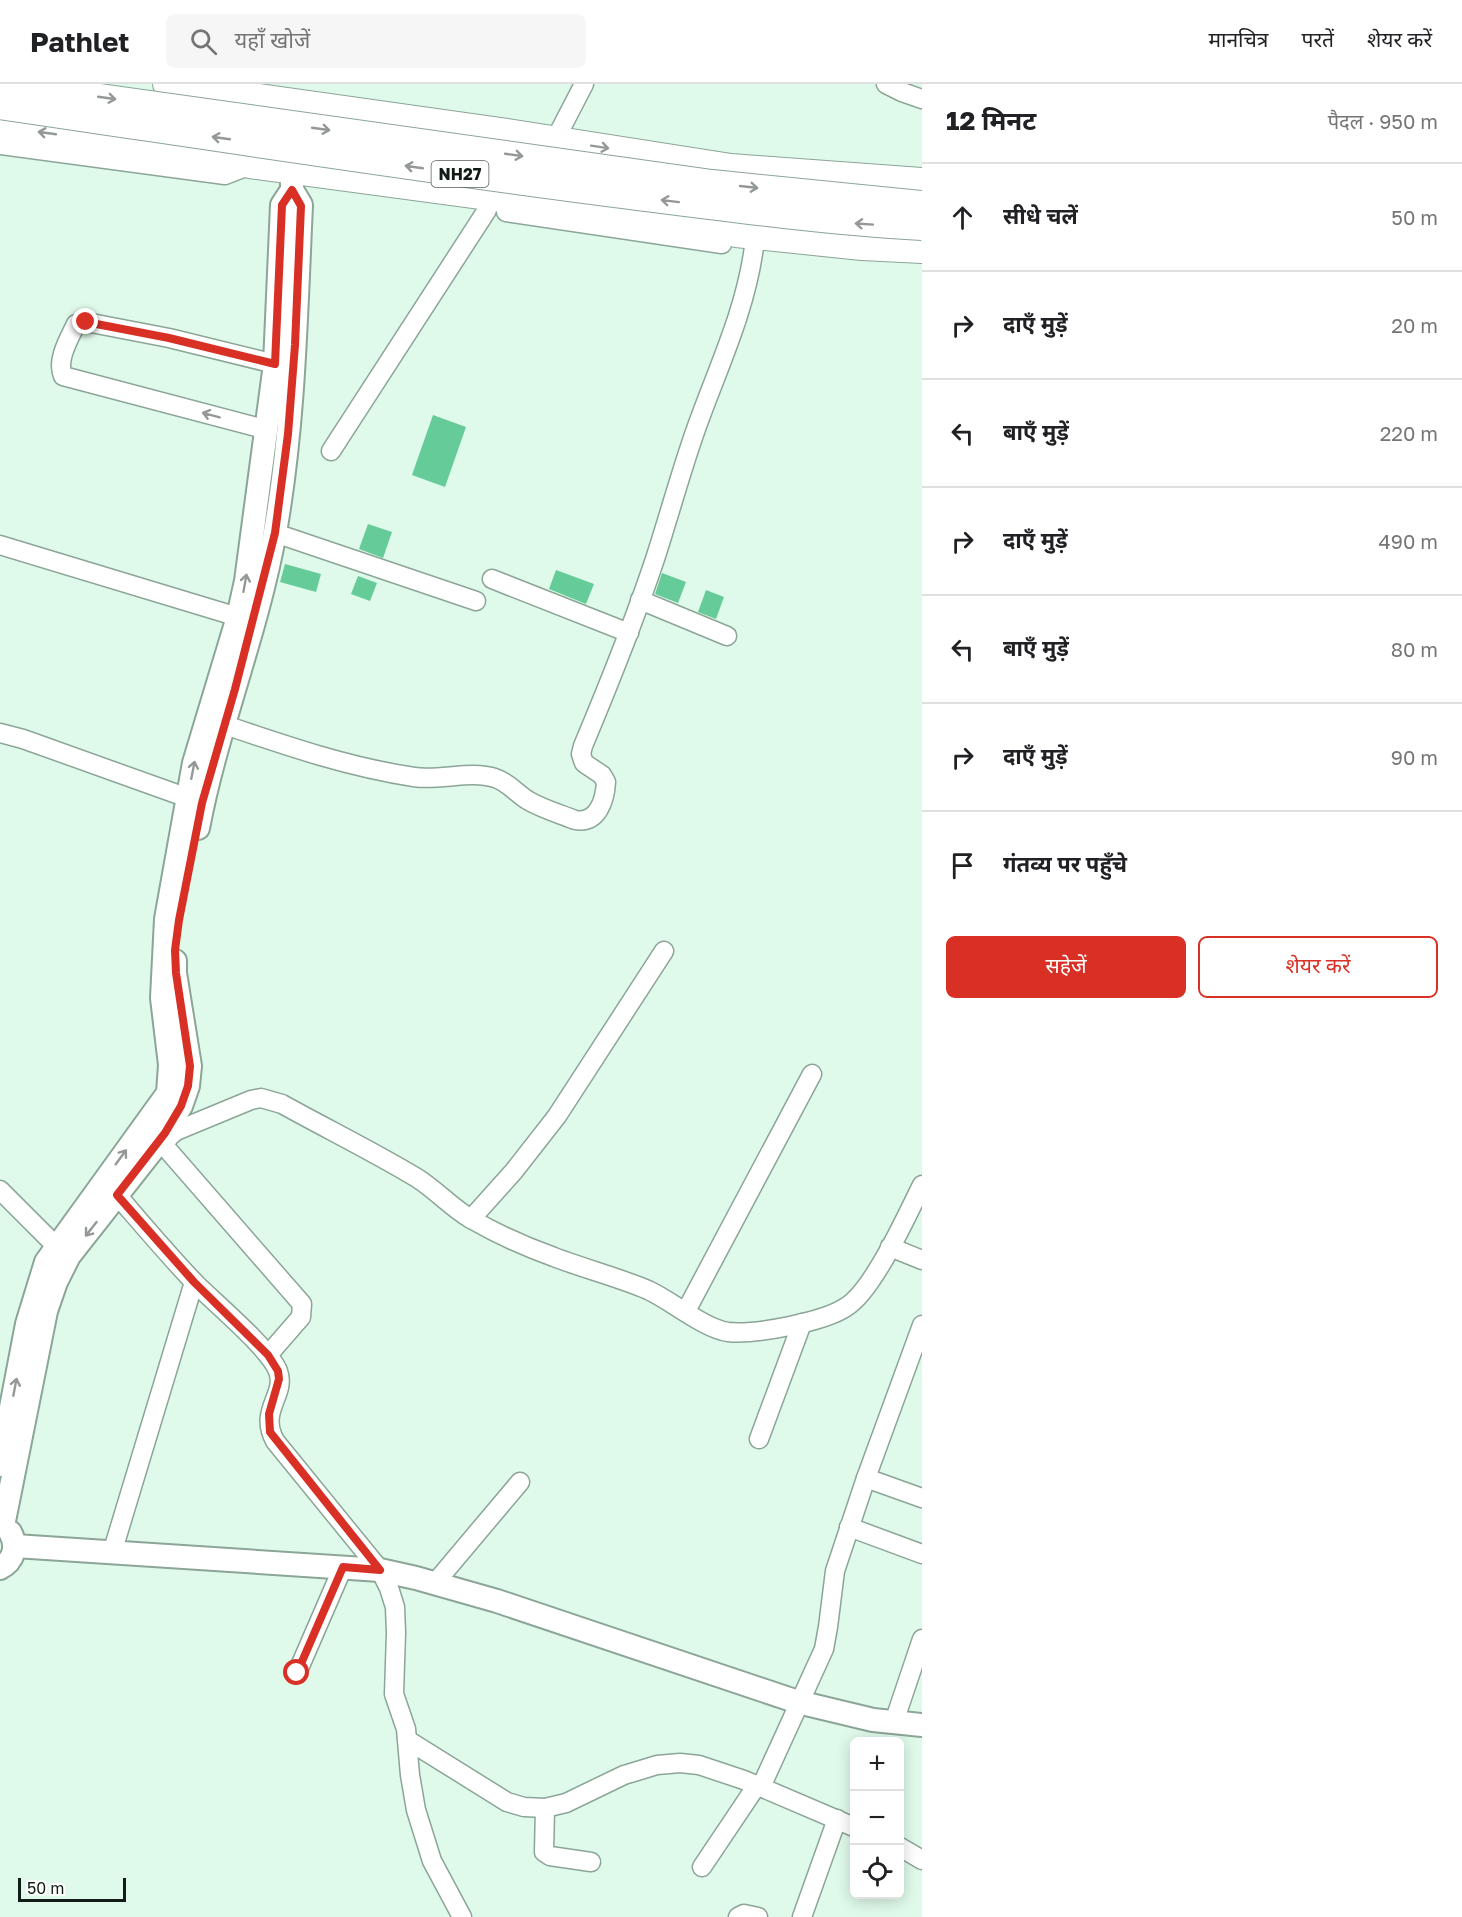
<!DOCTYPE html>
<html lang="hi">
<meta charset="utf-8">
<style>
body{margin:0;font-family:"Golos Text","Noto Sans Devanagari",sans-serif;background:#f6f6f6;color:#202124}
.controls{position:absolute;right:18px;bottom:18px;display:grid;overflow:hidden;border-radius:9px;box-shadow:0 3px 15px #0003}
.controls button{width:54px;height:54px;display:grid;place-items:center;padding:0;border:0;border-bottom:2px solid #e0e0e0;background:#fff;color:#202124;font:30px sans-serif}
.scale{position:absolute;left:18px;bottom:15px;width:108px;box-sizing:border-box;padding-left:6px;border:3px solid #121c16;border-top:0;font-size:16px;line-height:21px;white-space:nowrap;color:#121c16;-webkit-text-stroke:4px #fff;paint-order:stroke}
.stop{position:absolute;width:18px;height:18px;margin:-14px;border:4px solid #d93025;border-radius:50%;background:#fff}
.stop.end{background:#d93025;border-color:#fff;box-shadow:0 2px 6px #0008}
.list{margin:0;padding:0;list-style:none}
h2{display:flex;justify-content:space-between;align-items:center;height:78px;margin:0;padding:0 24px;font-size:26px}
h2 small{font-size:20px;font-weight:400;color:#757577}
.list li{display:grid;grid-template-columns:39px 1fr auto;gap:18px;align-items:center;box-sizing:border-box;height:108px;padding:0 24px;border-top:2px solid #e0e0e0}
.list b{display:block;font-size:22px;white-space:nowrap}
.list em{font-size:20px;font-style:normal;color:#757577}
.actions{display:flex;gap:12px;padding:18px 24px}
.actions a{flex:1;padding:14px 0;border:2px solid #d93025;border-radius:9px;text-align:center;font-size:21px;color:#d93025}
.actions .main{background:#d93025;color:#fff}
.icon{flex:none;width:33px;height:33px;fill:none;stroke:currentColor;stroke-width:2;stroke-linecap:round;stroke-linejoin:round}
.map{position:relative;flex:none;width:922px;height:1833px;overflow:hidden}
header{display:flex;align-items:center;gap:36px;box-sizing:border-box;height:84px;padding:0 30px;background:#fff;border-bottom:2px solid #e0e0e0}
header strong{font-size:28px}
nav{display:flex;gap:33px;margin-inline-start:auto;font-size:21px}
.search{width:420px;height:54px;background:#f6f6f6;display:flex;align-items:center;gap:15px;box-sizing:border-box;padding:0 21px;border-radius:9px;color:#757577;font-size:22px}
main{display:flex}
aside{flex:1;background:#fff}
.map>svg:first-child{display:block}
.building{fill:#65cb98}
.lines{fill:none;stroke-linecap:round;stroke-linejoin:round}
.minor-casing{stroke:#8ba596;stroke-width:21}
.major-casing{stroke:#8ba596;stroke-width:26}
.highway-casing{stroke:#8ba596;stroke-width:28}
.minor{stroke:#fff;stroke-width:18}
.major{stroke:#fff;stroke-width:22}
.highway{stroke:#fff;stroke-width:26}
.highway-bridge-casing{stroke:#8ba596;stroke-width:28;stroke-linecap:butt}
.highway-bridge{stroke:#fff;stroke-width:26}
.oneway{stroke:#949996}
.route{stroke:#d93025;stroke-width:8}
.labels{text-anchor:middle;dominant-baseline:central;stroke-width:4.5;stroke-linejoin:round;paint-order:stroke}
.shield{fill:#fff;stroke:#59605c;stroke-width:1.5}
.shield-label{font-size:16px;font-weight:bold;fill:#121c16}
</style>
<header>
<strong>Pathlet</strong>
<div class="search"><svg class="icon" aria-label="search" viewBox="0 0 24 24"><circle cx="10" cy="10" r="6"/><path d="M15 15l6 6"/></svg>यहाँ खोजें</div>
<nav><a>मानचित्र</a><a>परतें</a><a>शेयर करें</a></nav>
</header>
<main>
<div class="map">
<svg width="922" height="1833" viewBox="0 0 922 1833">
<rect width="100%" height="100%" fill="#dffaea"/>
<g class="building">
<path d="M433,331L466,343L445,403L412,391Z"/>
<path d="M368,440L392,448L383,474L359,465Z"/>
<path d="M285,480L321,490L316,508L280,498Z"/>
<path d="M556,486L594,500L586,520L549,505Z"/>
<path d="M662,489L686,498L678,519L655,510Z"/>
<path d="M358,492L377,499L370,517L351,510Z"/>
<path d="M706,506L724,513L716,535L698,528Z"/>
</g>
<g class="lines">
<g class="minor-casing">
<g id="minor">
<path d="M886,0L902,8L922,15"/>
<path d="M555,56L584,0"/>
<path d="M0,61L225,91L248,82"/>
<path d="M506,128L722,160"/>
<path d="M268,346L63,292C56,276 69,255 76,240L86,238L169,254L275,280"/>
<path d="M331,367L487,126"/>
<path d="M275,449L476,517"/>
<path d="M0,461L238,533"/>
<path d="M492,495L629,549"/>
<path d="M640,516L727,552"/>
<path d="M225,641C287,662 348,683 414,693C440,697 471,686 495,694C508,698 517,710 529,717C543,725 560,730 575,736C598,740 605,716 606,698L602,691L584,679L581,670L583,662C609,600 634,538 655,475C669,432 681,387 696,345C718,283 745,229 754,163"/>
<path d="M0,649L23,655L188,714"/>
<path d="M0,1106L57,1163"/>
<path d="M117,1111C143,1141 169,1172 196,1200C216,1220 269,1264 278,1287C287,1311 258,1326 275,1357L380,1486L389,1504L395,1523L396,1549L394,1610L406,1645L410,1691L416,1726L432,1777L462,1833"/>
<path d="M471,1135L514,1087L557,1032L664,867"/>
<path d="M890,1163L922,1176"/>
<path d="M686,1227L812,990"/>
<path d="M268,1271L301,1233L302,1220L167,1065L165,1060L169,1053L176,1047L251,1016L261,1014L282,1020C327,1045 374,1068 417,1094C436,1106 452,1124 471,1135C497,1150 526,1163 554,1173C585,1185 617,1193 648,1206C672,1217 703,1244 728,1248C754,1251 824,1238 846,1223C873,1207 907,1131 922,1101"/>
<path d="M759,1355L802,1239"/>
<path d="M866,1394L922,1414"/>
<path d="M849,1443L922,1470"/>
<path d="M112,1469L194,1198"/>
<path d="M435,1499L520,1398"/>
<path d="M297,1589L343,1483"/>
<path d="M894,1638L922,1555"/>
<path d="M409,1657L507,1718L524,1723L545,1724L566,1719L624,1691L657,1681L680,1679L699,1681L744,1696L854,1743"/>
<path d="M761,1703L824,1565L828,1543L835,1487L866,1394L922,1241"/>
<path d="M545,1724L544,1768L550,1772L591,1778"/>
<path d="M900,1763L922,1776"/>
<path d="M702,1783L757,1701"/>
<path d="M738,1833L744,1830L758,1833"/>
<path d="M802,1833L837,1735"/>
</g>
</g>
<g class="major-casing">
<g id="major">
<path d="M198,744C217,644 257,549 275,448C294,341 296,230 301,121L292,106"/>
<path d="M0,1381L27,1240L46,1178L168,1009L170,981L162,914L166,835L194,679L238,533L246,497L275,280L282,121L292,106V70"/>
<path d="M3,1442L46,1227L56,1198L69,1172L158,1059L181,1022L188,1002L190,982L175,889V877"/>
<path d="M15,1462L380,1486L416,1494L497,1517L798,1618L873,1636L922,1641"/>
<path d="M0,1484C14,1477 18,1462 10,1448"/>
</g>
</g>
<g class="highway-casing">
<g id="highway">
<path d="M166,0L494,46L731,83L922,97"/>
<path d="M0,42L103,57L250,81L489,113L736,150L862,163L922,166"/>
</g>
</g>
<use href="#minor" class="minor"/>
<use href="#major" class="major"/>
<use href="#highway" class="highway"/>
<g class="highway-bridge-casing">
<g id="highway-bridge">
<path d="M7,0L712,99L922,120"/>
<path d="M0,22C205,52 410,84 615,110C717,123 819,137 922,143"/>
</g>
</g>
<use href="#highway-bridge" class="highway-bridge"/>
</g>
<defs><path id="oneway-shaft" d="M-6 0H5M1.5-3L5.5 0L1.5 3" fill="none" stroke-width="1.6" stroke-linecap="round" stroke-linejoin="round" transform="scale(1.5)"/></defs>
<g class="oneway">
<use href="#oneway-shaft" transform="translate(107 14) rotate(8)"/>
<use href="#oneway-shaft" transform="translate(321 45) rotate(8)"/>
<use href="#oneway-shaft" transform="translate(47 49) rotate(-172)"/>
<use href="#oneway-shaft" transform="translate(221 54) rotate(-172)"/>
<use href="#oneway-shaft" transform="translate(600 63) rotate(9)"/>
<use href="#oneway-shaft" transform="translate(514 71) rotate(8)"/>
<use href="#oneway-shaft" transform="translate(414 83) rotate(-172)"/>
<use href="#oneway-shaft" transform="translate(749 103) rotate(6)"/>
<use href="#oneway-shaft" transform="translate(670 117) rotate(-173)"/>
<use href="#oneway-shaft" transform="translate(864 140) rotate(-176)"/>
<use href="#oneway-shaft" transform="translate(211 331) rotate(-165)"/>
<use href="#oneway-shaft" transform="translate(245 499) rotate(-80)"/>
<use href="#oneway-shaft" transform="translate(193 686) rotate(-79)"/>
<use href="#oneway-shaft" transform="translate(121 1073) rotate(-54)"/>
<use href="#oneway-shaft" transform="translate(91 1145) rotate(128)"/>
<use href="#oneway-shaft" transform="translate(15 1303) rotate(-79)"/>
</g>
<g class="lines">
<path class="route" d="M86,238L169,254L275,280L282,121L292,106L301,122L295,261L288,350L275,449L235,605L202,719L179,836L175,866L176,889L190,982L188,1002L181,1022L165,1049L117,1111L194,1198L268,1271L278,1287L279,1295L269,1330L270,1348L380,1486L343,1483L297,1589"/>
</g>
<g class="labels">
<rect class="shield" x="431.5" y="77" width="57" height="26" rx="4.5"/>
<g class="shield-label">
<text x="460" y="90">NH27</text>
</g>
</g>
</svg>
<div class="controls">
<button>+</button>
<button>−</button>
<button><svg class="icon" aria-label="locate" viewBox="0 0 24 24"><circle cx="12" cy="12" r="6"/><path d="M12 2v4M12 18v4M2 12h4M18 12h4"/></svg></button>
</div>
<div class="scale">50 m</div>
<div class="stop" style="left:297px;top:1589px"></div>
<div class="stop end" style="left:86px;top:238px"></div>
</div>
<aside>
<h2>12 मिनट<small>पैदल · 950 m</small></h2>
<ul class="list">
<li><svg class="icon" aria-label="ahead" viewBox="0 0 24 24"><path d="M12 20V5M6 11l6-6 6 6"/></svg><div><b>सीधे चलें</b></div><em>50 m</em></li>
<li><svg class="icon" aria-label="right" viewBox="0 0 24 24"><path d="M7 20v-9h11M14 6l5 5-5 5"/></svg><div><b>दाएँ मुड़ें</b></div><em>20 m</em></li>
<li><svg class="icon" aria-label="left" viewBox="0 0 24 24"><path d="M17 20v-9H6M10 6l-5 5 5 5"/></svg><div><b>बाएँ मुड़ें</b></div><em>220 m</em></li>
<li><svg class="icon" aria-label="right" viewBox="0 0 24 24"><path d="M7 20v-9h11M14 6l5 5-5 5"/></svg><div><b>दाएँ मुड़ें</b></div><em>490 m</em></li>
<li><svg class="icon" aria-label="left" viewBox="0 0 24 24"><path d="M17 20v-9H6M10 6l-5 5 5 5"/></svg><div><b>बाएँ मुड़ें</b></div><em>80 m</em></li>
<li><svg class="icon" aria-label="right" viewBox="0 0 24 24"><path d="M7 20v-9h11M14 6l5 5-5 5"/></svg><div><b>दाएँ मुड़ें</b></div><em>90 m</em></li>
<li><svg class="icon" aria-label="arrive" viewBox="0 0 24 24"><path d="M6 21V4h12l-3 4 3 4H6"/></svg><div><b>गंतव्य पर पहुँचे</b></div></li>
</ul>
<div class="actions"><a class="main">सहेजें</a><a>शेयर करें</a></div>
</aside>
</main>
